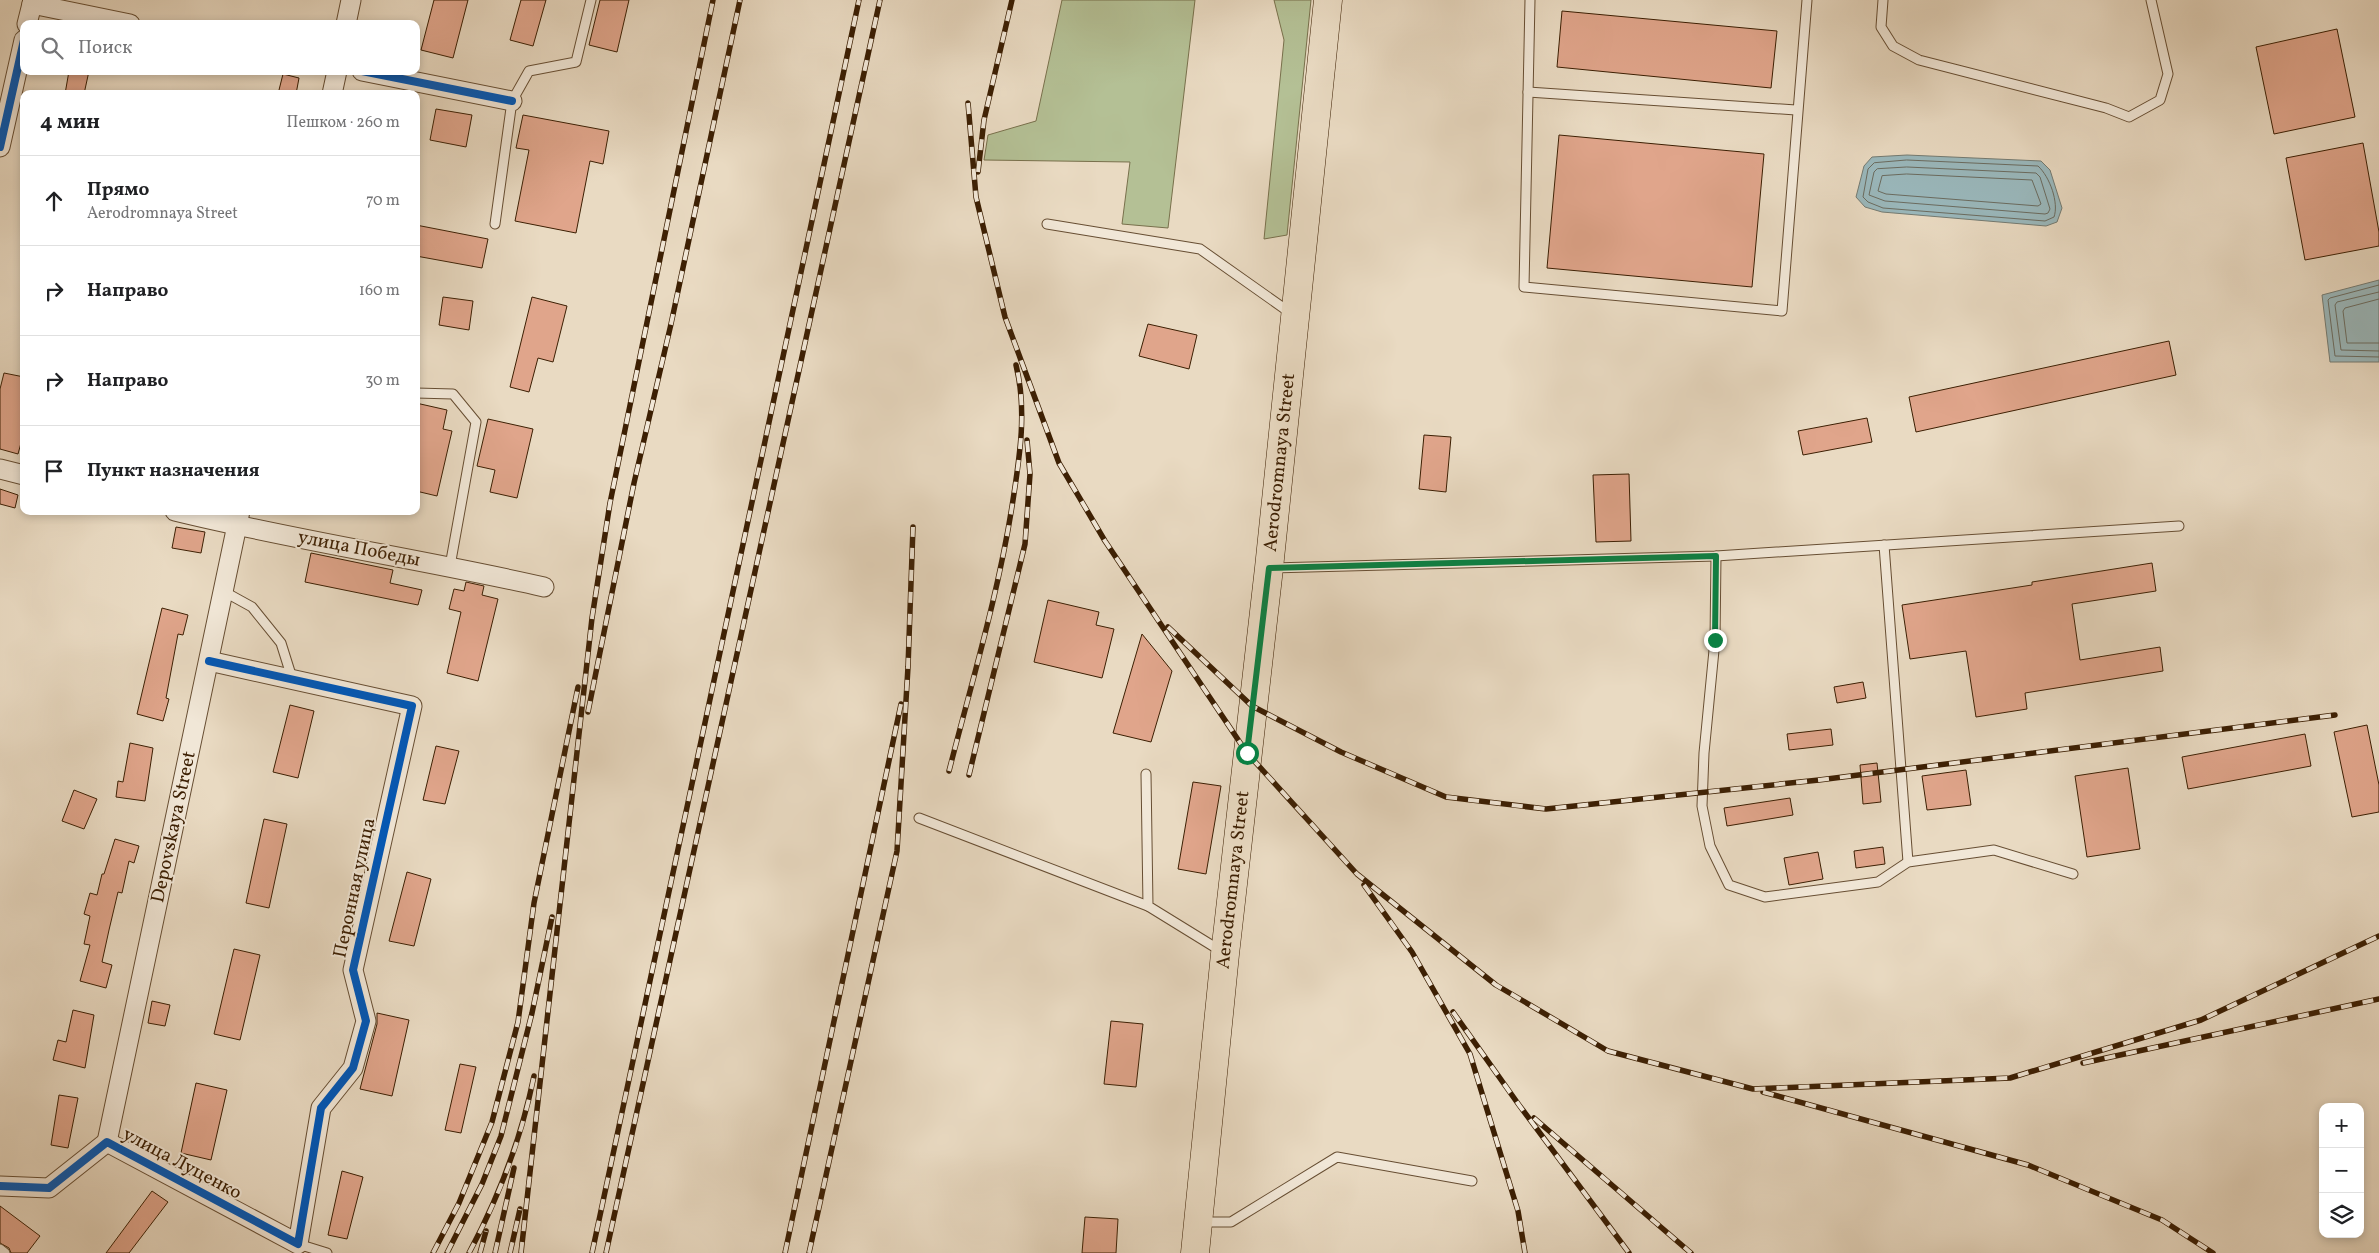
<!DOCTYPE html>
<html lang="ru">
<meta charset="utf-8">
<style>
body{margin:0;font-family:Vollkorn,serif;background:#f6f6f6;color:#202124}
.controls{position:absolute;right:15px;bottom:15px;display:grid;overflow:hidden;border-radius:10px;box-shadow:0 2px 8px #0003}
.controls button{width:45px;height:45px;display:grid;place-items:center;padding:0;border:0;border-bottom:1px solid #e0e0e0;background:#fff;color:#202124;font:25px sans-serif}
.stop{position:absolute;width:15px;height:15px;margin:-11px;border:4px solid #0b8043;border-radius:50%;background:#fff}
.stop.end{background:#0b8043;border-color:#fff;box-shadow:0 1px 5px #0008}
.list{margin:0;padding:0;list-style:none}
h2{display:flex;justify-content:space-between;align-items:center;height:65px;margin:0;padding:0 20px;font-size:21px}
h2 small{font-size:16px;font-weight:400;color:#757577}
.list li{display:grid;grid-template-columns:32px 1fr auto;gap:15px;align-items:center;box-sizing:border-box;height:90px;padding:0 20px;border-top:1px solid #e0e0e0}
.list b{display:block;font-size:19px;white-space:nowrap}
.list p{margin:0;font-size:16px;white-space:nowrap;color:#757577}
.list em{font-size:16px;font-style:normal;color:#757577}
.icon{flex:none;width:28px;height:28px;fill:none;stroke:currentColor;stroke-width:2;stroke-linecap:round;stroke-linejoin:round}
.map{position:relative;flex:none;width:2379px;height:1253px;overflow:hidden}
.search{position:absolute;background:#fff;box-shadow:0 2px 8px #0003;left:20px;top:20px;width:400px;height:55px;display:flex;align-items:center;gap:12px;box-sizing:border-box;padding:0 18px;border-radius:10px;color:#757577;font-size:19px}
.panel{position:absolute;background:#fff;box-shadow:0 2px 8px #0003;left:20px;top:90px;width:400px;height:425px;border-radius:10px}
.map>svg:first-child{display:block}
.green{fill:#b4c095;stroke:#78704c}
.water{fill:#9ab8bc;stroke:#747b72}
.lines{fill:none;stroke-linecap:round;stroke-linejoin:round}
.shore{stroke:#6b6c60;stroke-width:1}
.building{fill:#e0a58b;stroke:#3c1f03}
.service-casing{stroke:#674e33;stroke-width:11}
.minor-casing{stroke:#674e33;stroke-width:21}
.primary-casing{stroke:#3c1f03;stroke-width:29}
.service{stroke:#f1e7d7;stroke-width:9}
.minor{stroke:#f1e7d7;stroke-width:19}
.primary{stroke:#e9dac2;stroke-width:28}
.rail-casing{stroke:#3c1f03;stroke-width:5.5}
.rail{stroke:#f1e7d7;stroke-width:4;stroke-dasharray:11;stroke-linecap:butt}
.cycleway-casing{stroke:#f1e7d7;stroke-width:11}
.cycleway{stroke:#0057b8;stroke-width:8}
.route{stroke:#0b8043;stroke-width:6}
.labels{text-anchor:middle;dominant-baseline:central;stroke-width:4;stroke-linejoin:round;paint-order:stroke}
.street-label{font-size:19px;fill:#3c1f03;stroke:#f1e7d7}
</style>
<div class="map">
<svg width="2379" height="1253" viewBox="0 0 2379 1253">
<rect width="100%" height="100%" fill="#e9dac2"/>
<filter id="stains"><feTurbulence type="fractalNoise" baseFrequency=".004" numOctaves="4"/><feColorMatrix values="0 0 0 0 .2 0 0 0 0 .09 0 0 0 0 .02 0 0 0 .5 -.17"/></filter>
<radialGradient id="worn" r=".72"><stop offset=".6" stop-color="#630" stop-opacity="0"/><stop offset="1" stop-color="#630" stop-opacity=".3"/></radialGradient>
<g class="green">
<path d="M1062,0H1195L1168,228L1122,224L1130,162L984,160L988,135L1036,121Z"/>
<path d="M1274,0H1311L1287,235L1264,239L1284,40Z"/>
</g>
<g class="water">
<path d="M1907,155L2041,161L2050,170L2062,208L2057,222L2046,226L1882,212L1865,207L1856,197L1864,166L1872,157Z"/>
<path d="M2379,280V362H2330L2322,295Z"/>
</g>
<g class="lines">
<g class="shore">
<path d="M1907,160L2038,166C2050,177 2059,203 2054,217L2045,221L1883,208L1868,202L1863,197L1868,169L1874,163Z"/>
<path d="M1907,167L2036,173L2040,177L2050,209L2048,213L2045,214L1885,201L1869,195L1874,172L1877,169Z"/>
<path d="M1907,174L2032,180L2041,204L2038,206L1886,194L1878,191L1882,176Z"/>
<path d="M2379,285L2330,298L2328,300L2335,356L2379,357"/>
<path d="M2379,292L2337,302L2335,305L2341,350L2379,351"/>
<path d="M2379,299L2345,308L2343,311L2347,343H2379"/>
</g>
</g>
<g class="building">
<path d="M434,0H468L453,58L421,50Z"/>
<path d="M521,0H546L533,46L510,40Z"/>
<path d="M600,0H629L617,52L589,45Z"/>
<path d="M1562,11L1777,31L1771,88L1557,67Z"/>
<path d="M2337,29L2355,117L2274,134L2256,47Z"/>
<path d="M69,71H89L84,94H65Z"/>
<path d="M283,74L299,78L296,94H278Z"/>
<path d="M436,109L472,115L466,147L430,140Z"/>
<path d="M523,115L609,131L603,164L590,161L576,233L515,221L529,150L516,148Z"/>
<path d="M1559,135L1764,154L1752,287L1547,268Z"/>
<path d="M2363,143L2379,232V246L2305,260L2286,158Z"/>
<path d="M416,225L488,239L482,268L416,256Z"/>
<path d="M443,297L473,301L469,330L439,325Z"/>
<path d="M532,297L567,306L553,362L538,358L529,392L510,387Z"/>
<path d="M1148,324L1197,335L1189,369L1139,356Z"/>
<path d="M2169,341L2176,375L1916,432L1909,397Z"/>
<path d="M4,373L24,377V432L18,454L0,449V389Z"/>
<path d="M416,403L447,410L443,429L452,431L437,496L416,491Z"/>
<path d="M1867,418L1872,442L1803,455L1798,431Z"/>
<path d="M488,419L533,429L517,498L490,492L495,470L477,466Z"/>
<path d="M1424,435L1451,437L1446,492L1419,489Z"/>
<path d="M1629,474L1631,541L1596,542L1593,475Z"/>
<path d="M0,489L18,495L15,508L0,504Z"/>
<path d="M176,527L205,532L201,553L172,548Z"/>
<path d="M311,553L393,570L390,583L422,590L418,605L305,582Z"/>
<path d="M2152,563L2156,591L2072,604L2080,660L2160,647L2163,671L2025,693L2027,709L1976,717L1966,651L1910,659L1902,605L2032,585V582Z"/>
<path d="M466,582L484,586L482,595L498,599L478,681L447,673L461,612L449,609L454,589L464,591Z"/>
<path d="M1048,600L1099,612L1096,625L1114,629L1102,678L1034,662Z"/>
<path d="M162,608L188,615L183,635L178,634L166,698L169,699L163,721L137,714Z"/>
<path d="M1142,634L1172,671L1151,742L1113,733Z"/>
<path d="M1863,682L1866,698L1837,703L1834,687Z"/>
<path d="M290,705L314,711L298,778L273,772Z"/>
<path d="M2367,725L2379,785V812L2352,817L2334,732Z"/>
<path d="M1831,729L1833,745L1789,750L1787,734Z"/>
<path d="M2305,734L2311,766L2188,789L2182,757Z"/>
<path d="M130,743L153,748L145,801L116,797L118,781L123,782Z"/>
<path d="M436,746L459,751L445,804L423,800Z"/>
<path d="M1877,763L1881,802L1863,804L1860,765Z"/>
<path d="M2128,768L2140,849L2087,857L2075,776Z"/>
<path d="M1966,770L1971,805L1927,810L1922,776Z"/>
<path d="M1193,782L1221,786L1206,874L1178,869Z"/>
<path d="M74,790L97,799L84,829L62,821Z"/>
<path d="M1790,798L1793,815L1727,826L1724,808Z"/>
<path d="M264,819L287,824L269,908L246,903Z"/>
<path d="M115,839L139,846L134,863L129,861L122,893L118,892L109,930L102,962L112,965L106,988L80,981L90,945L84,944L90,916L84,914L90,893L97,895L102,874H104Z"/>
<path d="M1883,847L1885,864L1856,868L1854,851Z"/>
<path d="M1818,852L1823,879L1789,885L1784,858Z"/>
<path d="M407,872L431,879L414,946L389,941Z"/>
<path d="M234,949L260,955L240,1040L214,1034Z"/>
<path d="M152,1001L170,1005L165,1026L148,1023Z"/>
<path d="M73,1010L94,1015L85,1068L53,1060L58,1040L66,1042Z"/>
<path d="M377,1013L409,1020L392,1096L360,1089L377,1024Z"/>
<path d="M1111,1021L1143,1024L1136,1087L1104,1084Z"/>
<path d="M460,1064L476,1067L461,1133L445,1130Z"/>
<path d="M196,1083L227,1090L211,1160L181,1153Z"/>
<path d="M59,1095L78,1098L68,1148L51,1145Z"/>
<path d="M342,1171L363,1177L347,1239L328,1235Z"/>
<path d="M152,1191L168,1202L129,1253H106Z"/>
<path d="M0,1206L40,1236L27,1253H11L9,1248L0,1243Z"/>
<path d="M1085,1217L1118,1219L1116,1253H1082Z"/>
</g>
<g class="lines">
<g class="service-casing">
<g id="service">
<path d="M1530,0L1524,287L1782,311L1807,0"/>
<path d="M1883,0L1881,27L1893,46L1919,60L2106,108L2129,117L2160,100L2168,74L2151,0"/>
<path d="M1528,92L1796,110"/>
<path d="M495,224L512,101L529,71L576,62L591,0"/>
<path d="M1047,224L1200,249L1292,314"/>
<path d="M416,393L453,394L476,422L450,566"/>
<path d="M1884,545L1908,862"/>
<path d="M1716,556L1715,640L1704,753L1702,806L1710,846L1729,885L1765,897L1878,882L1908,862L1994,850L2073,874"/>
<path d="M1272,568L1716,556L2179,526"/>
<path d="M223,591L252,607L281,643L292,678"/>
<path d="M1146,774L1148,906L1221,951"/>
<path d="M919,818L1148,906"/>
<path d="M1200,1222H1231L1337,1157L1472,1181"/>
<path d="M298,1244L327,1253"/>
<path d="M0,1249L5,1253"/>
</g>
</g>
<g class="minor-casing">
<g id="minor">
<path d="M32,4L130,24"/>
<path d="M27,24L33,0"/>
<path d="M346,24L351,0"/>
<path d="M362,71L512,101"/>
<path d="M332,94L337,71"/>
<path d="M0,147L24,40"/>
<path d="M0,469L24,475"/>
<path d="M175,511C297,541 421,559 544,587"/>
<path d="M107,1142L240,511"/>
<path d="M0,1186L49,1188L107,1142L298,1244L321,1108L353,1068L366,1021L353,970L412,706L209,661"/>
</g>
</g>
<g class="primary-casing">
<g id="primary">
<path id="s1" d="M1195,1253L1225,954L1269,568L1328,0"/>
</g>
</g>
<use href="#service" class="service"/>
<use href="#minor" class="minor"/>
<use href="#primary" class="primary"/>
<g class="rail-casing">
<g id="rail">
<path d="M968,103L976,197L1005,317L1059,463L1105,541L1247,753L1357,874L1496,985L1608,1051L1753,1089L2010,1078L2201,1020L2379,936"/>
<path d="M978,172L984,120L1012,0"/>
<path d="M1168,627L1252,706L1341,752L1446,797L1546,809L1819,780L2335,715"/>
<path d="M588,712L634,483L671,324L740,0"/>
<path d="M949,771C972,681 999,592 1013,500C1020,455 1027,409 1016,365"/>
<path d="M969,775L1025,544L1030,474L1027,440"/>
<path d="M1364,885L1412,952L1470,1054L1518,1211L1525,1253"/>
<path d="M1453,1012L1519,1105L1629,1253"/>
<path d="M2083,1063L2379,999"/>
<path d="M1763,1092L2028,1165L2162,1220L2213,1253"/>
<path d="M1534,1118L1691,1253"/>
<path d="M433,1253L459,1203L492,1122L518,1022L534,903L578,687"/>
<path d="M447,1253L482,1184L501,1136L532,1013L552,917"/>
<path d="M469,1253C500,1195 521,1140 534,1076"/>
<path d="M480,1253L486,1231"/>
<path d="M495,1253L514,1168"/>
<path d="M510,1253L520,1209"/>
<path d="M521,1253L592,618L610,503L713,0"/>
<path d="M592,1253L859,0"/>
<path d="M606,1253L880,0"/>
<path d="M785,1253L901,704"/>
<path d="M809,1253L897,851L908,667L913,527"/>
</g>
</g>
<use href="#rail" class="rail"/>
<g class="cycleway-casing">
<g id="cycleway">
<path d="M362,71L512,101"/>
<path d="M0,147L24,40"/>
<path d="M0,1186L49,1188L107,1142L298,1244L321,1108L353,1068L366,1021L353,970L412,706L209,661"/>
</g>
</g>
<use href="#cycleway" class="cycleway"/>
</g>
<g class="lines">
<path class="route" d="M1247,753L1269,568L1716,556L1715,640"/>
</g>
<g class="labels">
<g class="street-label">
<text stroke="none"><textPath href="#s1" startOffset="795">Aerodromnaya Street</textPath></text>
<text transform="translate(359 549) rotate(11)">улица Победы</text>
<text transform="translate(174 827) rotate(-78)">Depovskaya Street</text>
<text stroke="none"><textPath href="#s1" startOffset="375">Aerodromnaya Street</textPath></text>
<text transform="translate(355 888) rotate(-78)">Перонная улица</text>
<text transform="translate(182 1164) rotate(28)">улица Луценко</text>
</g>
</g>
<rect width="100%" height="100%" filter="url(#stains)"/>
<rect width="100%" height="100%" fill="url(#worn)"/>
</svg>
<div class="controls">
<button>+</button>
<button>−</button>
<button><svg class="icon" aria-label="layers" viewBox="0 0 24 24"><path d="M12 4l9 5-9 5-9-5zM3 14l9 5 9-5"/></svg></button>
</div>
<div class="stop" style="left:1247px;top:753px"></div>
<div class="stop end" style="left:1715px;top:640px"></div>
<div class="search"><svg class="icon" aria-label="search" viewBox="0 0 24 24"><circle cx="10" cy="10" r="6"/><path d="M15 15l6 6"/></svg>Поиск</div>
<section class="panel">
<h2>4 мин<small>Пешком · 260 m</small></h2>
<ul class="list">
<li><svg class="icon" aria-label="ahead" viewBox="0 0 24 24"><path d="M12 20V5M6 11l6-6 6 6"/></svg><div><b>Прямо</b><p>Aerodromnaya Street</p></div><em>70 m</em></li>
<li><svg class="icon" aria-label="right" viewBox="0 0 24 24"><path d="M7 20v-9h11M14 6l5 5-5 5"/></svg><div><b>Направо</b></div><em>160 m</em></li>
<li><svg class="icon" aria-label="right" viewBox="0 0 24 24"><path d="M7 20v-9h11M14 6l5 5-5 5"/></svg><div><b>Направо</b></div><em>30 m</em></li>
<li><svg class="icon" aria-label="arrive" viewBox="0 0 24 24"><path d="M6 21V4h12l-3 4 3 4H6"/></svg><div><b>Пункт назначения</b></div></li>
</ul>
</section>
</div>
